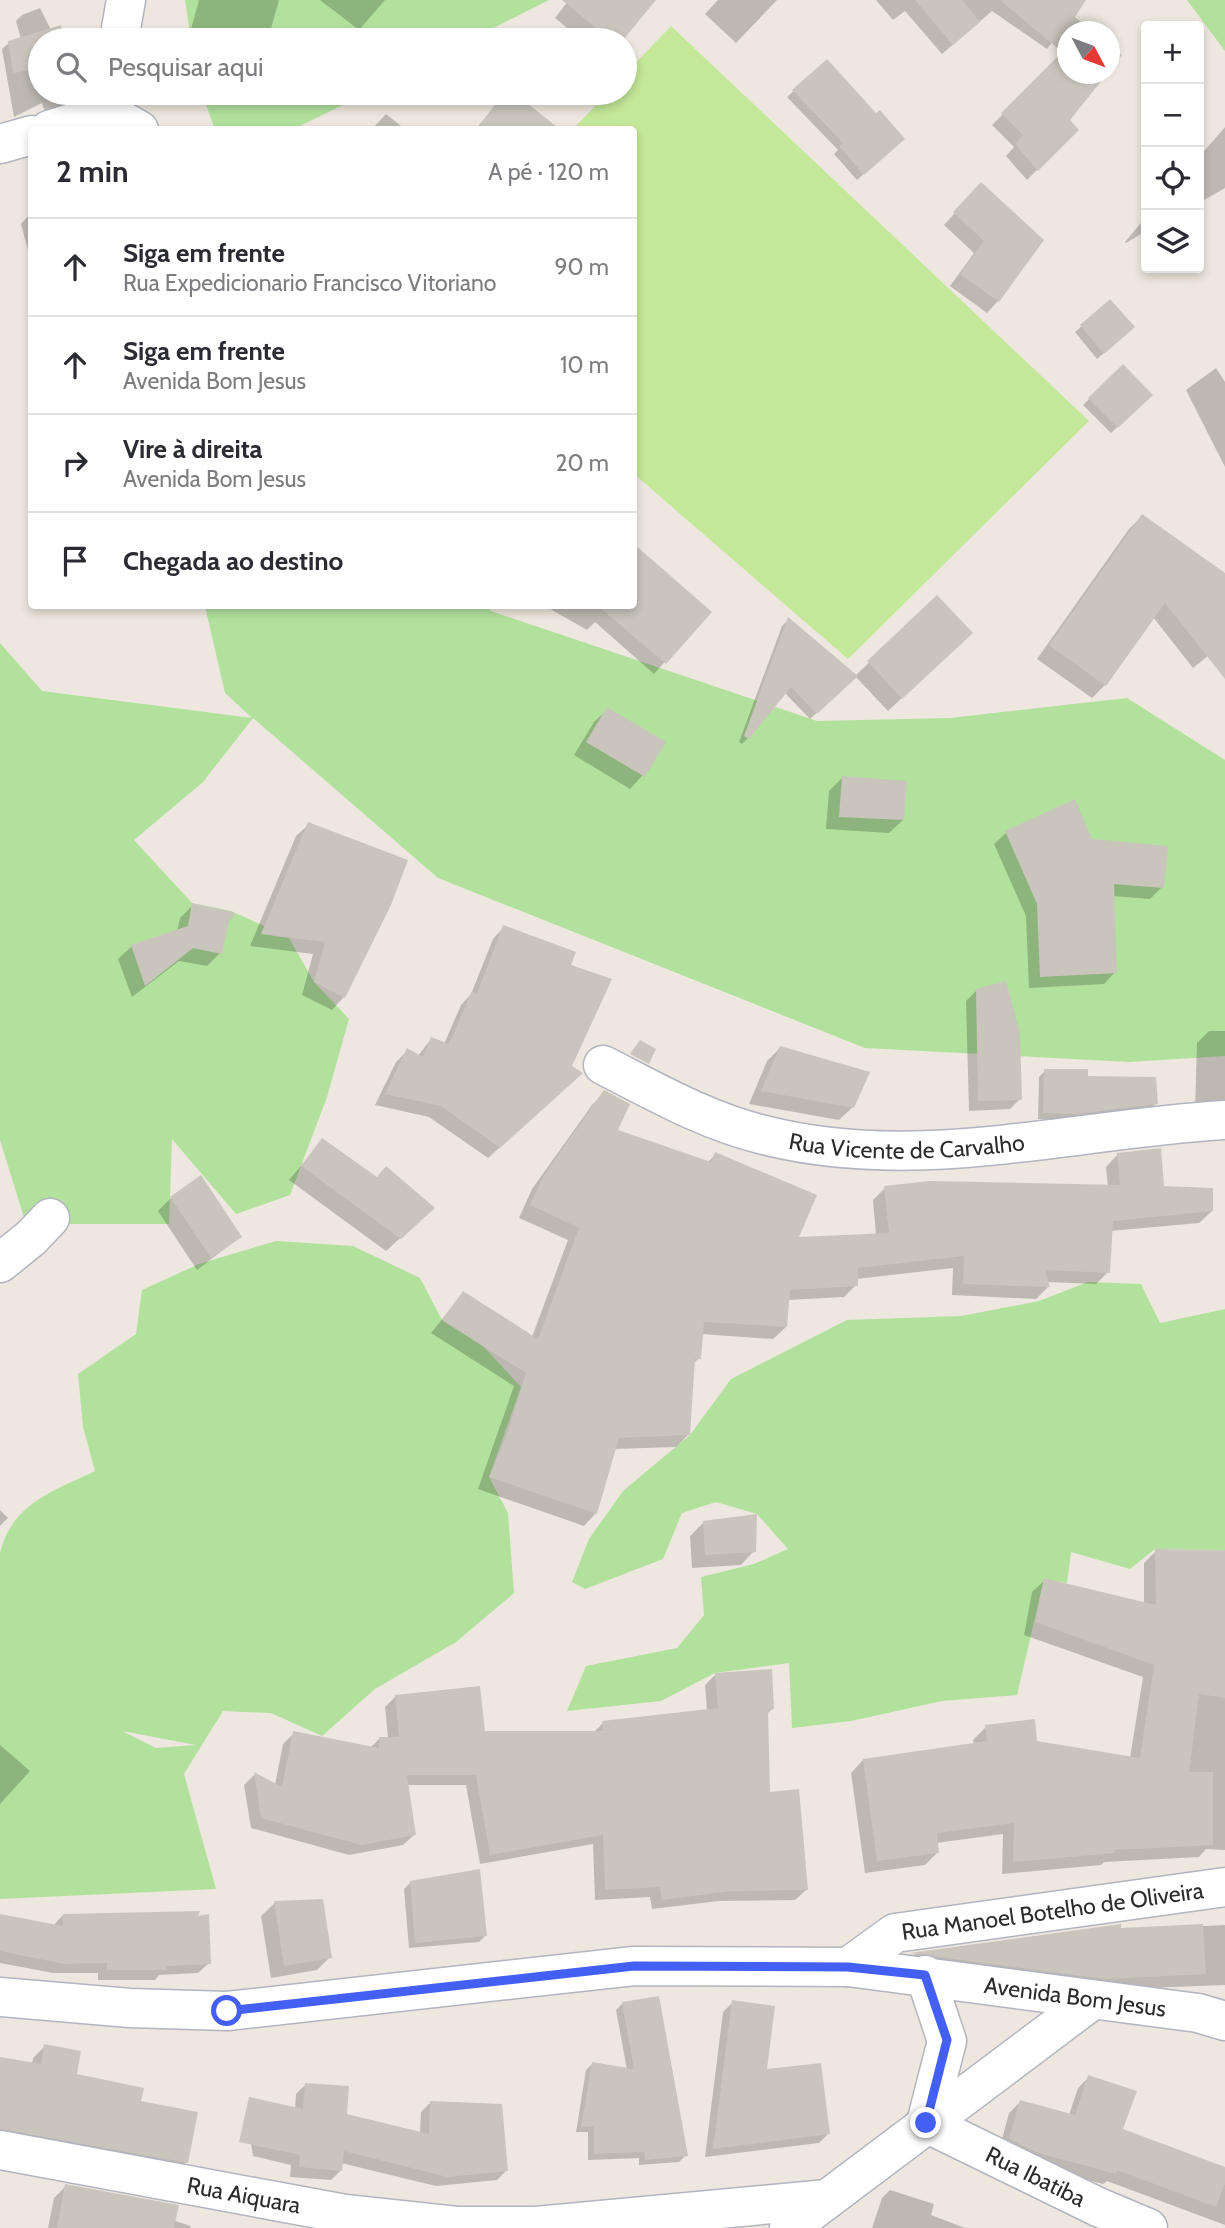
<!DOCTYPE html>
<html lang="pt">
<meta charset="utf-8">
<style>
body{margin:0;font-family:Cabin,sans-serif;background:#f2f2f3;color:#2b2b33}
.controls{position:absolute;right:21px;top:21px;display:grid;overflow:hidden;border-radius:7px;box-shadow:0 4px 10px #0003}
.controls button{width:63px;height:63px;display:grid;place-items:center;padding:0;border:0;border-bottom:2px solid #e1e1e2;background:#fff;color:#2b2b33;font:35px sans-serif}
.compass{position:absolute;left:1057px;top:21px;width:63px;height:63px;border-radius:50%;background:#fff;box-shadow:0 4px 10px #0003;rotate:131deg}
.stop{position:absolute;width:21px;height:21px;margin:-16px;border:5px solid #4460f4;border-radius:50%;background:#fff}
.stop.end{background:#4460f4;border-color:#fff;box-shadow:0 2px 7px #0008}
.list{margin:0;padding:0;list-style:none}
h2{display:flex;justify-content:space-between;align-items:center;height:91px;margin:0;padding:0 28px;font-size:30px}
h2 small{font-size:23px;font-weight:400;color:#7c7c81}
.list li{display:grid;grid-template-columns:46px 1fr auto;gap:21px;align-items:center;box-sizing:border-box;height:98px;padding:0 28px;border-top:2px solid #e1e1e2}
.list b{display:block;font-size:26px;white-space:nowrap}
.list p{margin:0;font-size:23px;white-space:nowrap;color:#7c7c81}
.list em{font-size:23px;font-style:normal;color:#7c7c81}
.icon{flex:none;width:38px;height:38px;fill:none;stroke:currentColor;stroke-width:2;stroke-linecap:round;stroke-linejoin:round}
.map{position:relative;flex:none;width:1225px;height:2228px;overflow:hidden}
.search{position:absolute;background:#fff;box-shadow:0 4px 10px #0003;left:28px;top:28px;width:609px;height:77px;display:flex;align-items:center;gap:18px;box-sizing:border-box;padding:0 24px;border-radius:38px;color:#7c7c81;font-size:26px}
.panel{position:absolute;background:#fff;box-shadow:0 4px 10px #0003;left:28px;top:126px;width:609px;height:483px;border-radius:7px}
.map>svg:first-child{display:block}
.green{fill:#b2e19d;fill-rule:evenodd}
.pitch{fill:#c4e899}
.shadow{fill:#0003}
.building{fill:#c9c5bd}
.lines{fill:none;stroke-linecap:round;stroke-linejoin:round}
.street-casing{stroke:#b2b4bf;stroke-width:41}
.secondary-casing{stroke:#b2b4bf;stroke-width:41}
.street{stroke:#fff;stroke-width:38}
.secondary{stroke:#fff;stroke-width:38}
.route{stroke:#4460f4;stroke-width:9}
.labels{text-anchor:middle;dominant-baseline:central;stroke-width:5;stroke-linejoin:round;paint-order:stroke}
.street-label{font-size:23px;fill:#2c2c2c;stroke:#fff}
</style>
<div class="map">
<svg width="1225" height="2228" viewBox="0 0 1225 2228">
<rect width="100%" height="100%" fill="#ede7df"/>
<g class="green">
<path d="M185,0H549L470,40H191Z"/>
<path d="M1187,0H1225V51Z"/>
<path d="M202,93H367L294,129L215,130Z"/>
<path d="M205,606H487L491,611L817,721L950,718L1127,698L1225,760V1056L1129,1062L865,1048L438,878L253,718L203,782L134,840L192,903L231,911L264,926L273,936L289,938L314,982L349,1019L327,1097L290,1195L236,1214L172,1139L169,1224H26L0,1140V643L42,691L252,718L225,693Z"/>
<path d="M276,1241L353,1246L420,1278L442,1320L484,1347L521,1387L489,1477L508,1513L514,1593L456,1642L375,1689L322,1736L271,1713L223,1711L184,1774L216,1889L0,1899V1553C12,1503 54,1491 95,1471L83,1427L78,1374L136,1334L142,1290L199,1264ZM122,1731L196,1745L156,1748Z"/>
<path d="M1088,1282L1141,1284L1160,1323L1225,1309V1550L1155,1549L1130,1569L1071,1552L1067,1583L1044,1579L1017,1695L942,1701L851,1721L792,1728L789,1663L715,1673L661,1701L567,1711L586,1666L677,1648L704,1615L701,1577L754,1564L788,1549L757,1514L716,1502L682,1513L663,1559L585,1589L572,1582L589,1539L623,1491L690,1435L731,1379L847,1320L961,1316L1039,1301Z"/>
</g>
<path class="pitch" d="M671,26L1089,421L848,659L634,474V130L573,129L608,93H625V74Z"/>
<g class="shadow">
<path d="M199,0H279L270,32L262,40H236L191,29Z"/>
<path d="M320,0H385L359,30Z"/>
<path d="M569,0H627L643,13L621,40H582L555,18Z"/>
<path d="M718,0H777L736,43L705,14Z"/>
<path d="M876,0H1084L1047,49L992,11L942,54L905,11L893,20Z"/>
<path d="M40,8L51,30L60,27L63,40H40V93H82L84,95L77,102L45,112L42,103L14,117L2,49L9,43L21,39L16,21L22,15Z"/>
<path d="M1068,49V74H1105L1067,120L1077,130L1027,180L1006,156L1014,147L992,125Z"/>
<path d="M826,61L876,115L896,145L857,180L834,154L838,150L787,97Z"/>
<path d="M506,93H511L545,120L538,130H475Z"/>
<path d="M386,114L406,130H371Z"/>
<path d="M1225,127V188L1199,203V157Z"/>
<path d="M981,184L998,301L987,313L950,286L974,253L944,225Z"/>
<path d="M30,214H32V265L21,224Z"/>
<path d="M1146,217V231L1126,243L1125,242Z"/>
<path d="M1110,301L1126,334L1097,359L1075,332Z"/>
<path d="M1123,366L1151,395L1111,433L1083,405Z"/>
<path d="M1216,368L1225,382V467L1186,390Z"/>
<path d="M1142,516L1225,583V642L1193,668L1153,617L1105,685L1092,698L1037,659L1129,529Z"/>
<path d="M634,549L709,612L654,674L595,622L587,630L545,606H634Z"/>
<path d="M937,598L957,646L888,711L855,676L810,719L785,693L748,738L742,744L739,742L782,626L788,620L855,676Z"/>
<path d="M608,709L643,775L630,789L574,755L594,722Z"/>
<path d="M842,778L903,820L889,833L826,829L829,791Z"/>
<path d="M309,824L344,997L332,1010L302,995L313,954L250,946L296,836Z"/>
<path d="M1006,833L1091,841L1162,887L1150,899L1112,896L1115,972L1104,984L1029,988L1026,916L994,844Z"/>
<path d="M193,905L227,922L220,953L207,966L179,961L132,997L118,959L132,946L177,932L180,918Z"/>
<path d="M504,927L569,966L570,1084L488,1158L429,1117L375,1105L396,1062L408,1050L418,1056L431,1039L444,1044L461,1005L471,994L493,939Z"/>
<path d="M977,990L1020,1099L1010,1109L969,1111L966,1001Z"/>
<path d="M1209,1031H1225V1112L1195,1111L1197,1043Z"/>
<path d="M780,1048L853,1107L839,1120L749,1104L767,1061Z"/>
<path d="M1045,1071L1086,1077L1156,1103L1150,1110L1068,1120L1038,1119L1039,1077Z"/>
<path d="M605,1092L616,1131L707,1163L716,1154L796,1239L876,1235L873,1200L885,1188L1108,1187L1106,1167L1118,1154L1163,1188L1212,1211L1199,1223L1110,1231L1108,1272L1096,1284L1047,1282L1048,1287L1036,1299L952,1295L953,1268L856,1279V1285L844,1297L788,1300L786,1327L773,1339L701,1334L699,1358L692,1365L688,1435L676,1447L614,1449L596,1513L584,1526L478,1489L514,1386L431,1333L463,1293L532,1337L568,1240L519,1218L532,1189L592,1105Z"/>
<path d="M322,1141L419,1221L386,1251L289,1180Z"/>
<path d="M171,1198L240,1237L197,1270L158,1211Z"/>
<path d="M0,1510L8,1518L0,1526Z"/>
<path d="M703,1523L754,1551L741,1565L692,1568L690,1536Z"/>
<path d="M1156,1551L1225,1612V1850L1206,1849L1199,1857L1104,1862L1101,1865L1002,1874L1003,1834L936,1843L938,1852L925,1865L865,1873L851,1773L863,1760L974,1744L973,1740L986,1727L1036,1743L1130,1758L1143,1677L1024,1635L1032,1592L1045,1580L1144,1604V1563Z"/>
<path d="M716,1674L772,1709L767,1714L769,1794L806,1890L795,1900L719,1901L652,1909L650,1897L595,1900L593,1844L480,1864L466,1785H407L414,1835L403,1845L349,1855L251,1828L244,1785L254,1775L275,1785L283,1744L294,1733L370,1748L380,1738H388L385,1707L396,1696L483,1733H593L603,1723L707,1711L705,1685Z"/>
<path d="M0,1745L30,1771L0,1804Z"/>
<path d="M411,1882L485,1936L479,1942L409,1948L404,1889Z"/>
<path d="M275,1903L330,1957L317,1970L271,1978L261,1916Z"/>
<path d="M63,1915L196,1918L209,1963L198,1973L159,1975L155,1980H98V1973H53L0,1963V1916L53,1926Z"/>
<path d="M1225,1925V1985L1095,1990L900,1965L910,1955L1119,1926V1930Z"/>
<path d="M733,2002L765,2071L828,2134L819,2143L705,2157L723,2012Z"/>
<path d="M623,2003L686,2155L679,2162L639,2165V2158L588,2160V2132H576L586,2070L592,2064L627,2070L616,2010Z"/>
<path d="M45,2046L75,2075L139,2102L186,2162L175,2173L0,2141V2059L32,2064L33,2058Z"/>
<path d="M1089,2077L1121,2130L1225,2169V2225L1107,2181L1103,2184L1027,2164L999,2150L1009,2113L1020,2102L1069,2115L1078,2088Z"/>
<path d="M306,2084L345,2116L420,2133L421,2112L431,2102L507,2170L497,2180L436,2186L341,2163V2170L331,2180L290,2177L291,2165L253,2156L246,2110L295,2109L296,2094Z"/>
<path d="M66,2186L191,2226L190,2228H48L54,2198Z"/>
<path d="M890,2190L934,2204L931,2215L965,2228H872L882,2198Z"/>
</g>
<g class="building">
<path d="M562,0H656L623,40H610Z"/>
<path d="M915,0H962L980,22L953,45Z"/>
<path d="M1000,0H1086L1075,17L1093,32H1068V74H1107L1070,120L1079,130L1038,171L1015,144L1023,135L1001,113L1062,52Z"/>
<path d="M61,25L64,40H40V68L13,73L8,41Z"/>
<path d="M1110,45L1122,55L1110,70Z"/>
<path d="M827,59L876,113L880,110L905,139L864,175L839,146L843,143L792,90Z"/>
<path d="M504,93H514L561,130H476Z"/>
<path d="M981,182L1044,240L999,302L960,274L984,241L953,212Z"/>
<path d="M1110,299L1135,327L1104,354L1080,325Z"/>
<path d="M1123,364L1153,395L1118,428L1088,398Z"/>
<path d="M1142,514L1225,573V679L1165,603L1106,686L1049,645Z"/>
<path d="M634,544L712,612L666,664L598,606H634Z"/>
<path d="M937,595L973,633L902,699L867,661Z"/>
<path d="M788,617L858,676L817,714L791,687L749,739L744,736Z"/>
<path d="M607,707L666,742L645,777L586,742Z"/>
<path d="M842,776L907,781L904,820L839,817Z"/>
<path d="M1075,799L1092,839L1168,846L1164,888L1114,884L1117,973L1040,977L1037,904L1005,831Z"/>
<path d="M308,822L408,860L391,905L345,998L314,982L325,942L261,934Z"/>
<path d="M192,903L233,912L235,916L229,921L222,954L193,948L145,986L131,945L188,926Z"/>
<path d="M503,925L576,952L571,965L612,979L572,1066L583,1073L500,1148L441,1106L385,1094L407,1048L423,1057L431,1037L449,1044L472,991L477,994Z"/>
<path d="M1006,981L1020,1033L1022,1100L978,1101L976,989Z"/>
<path d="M640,1040L656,1049L649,1064L630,1054Z"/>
<path d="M780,1046L870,1072L854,1108L761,1091Z"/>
<path d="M1044,1069H1088V1076L1156,1077L1158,1104L1075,1114L1043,1113Z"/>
<path d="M604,1090L630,1104L618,1130L711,1162L715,1152L817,1195L799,1237L889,1233L884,1186L930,1181L1120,1185L1117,1153L1161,1148L1164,1186L1213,1188V1211L1113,1221L1110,1273L1045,1270L1050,1287L963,1284L964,1256L858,1268V1286L790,1290L787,1327L704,1322L701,1359H695L690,1435L619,1438L597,1514L489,1477L506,1437L526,1373L442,1320L463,1291L538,1339L579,1228L530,1205L544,1175Z"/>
<path d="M322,1138L377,1177L386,1166L435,1208L401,1239L301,1166Z"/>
<path d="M201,1175L242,1237L211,1258L170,1197Z"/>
<path d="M757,1514L756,1552L705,1555L703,1521Z"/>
<path d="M1155,1549L1225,1550V1698L1199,1694L1189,1772H1213V1845L1115,1850V1853L1013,1862L1014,1823L937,1833L939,1853L877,1861L863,1759L987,1741L985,1725L1035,1719L1037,1741L1140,1758L1154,1665L1035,1622L1044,1578L1156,1605Z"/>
<path d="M772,1669L774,1709L768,1710L770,1792L799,1789L808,1890L731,1891L662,1900L660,1887L605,1890L603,1835L490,1855L476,1775H407L416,1835L361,1845L261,1818L254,1772L282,1787L293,1731L379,1748V1737H399L395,1695L480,1686L485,1731H603L602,1721L718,1708L715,1673Z"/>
<path d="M480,1869L487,1936L415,1943L410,1881Z"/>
<path d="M323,1899L332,1958L284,1966L274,1901Z"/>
<path d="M200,1911L198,1916L209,1914L211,1964L166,1966L167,1970H107V1963L64,1964L0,1951V1914L63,1926V1914Z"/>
<path d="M1121,1924V1928L1203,1924L1206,1974L1105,1979L910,1953Z"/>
<path d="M659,1996L688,2156L645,2160L644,2152L594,2154V2126L581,2127L592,2062L634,2069L622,2002Z"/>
<path d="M732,2000L775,2006L767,2069L821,2063L830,2134L713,2149Z"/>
<path d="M44,2044L81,2051L77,2074L144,2088L141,2101L198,2112L188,2163L0,2129V2057L41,2064Z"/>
<path d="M1088,2075L1137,2091L1123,2129L1225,2167V2183L1216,2207L1117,2170L1116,2174L1038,2153L1009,2139L1020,2100L1075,2115Z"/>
<path d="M305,2083L349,2086L347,2114L429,2134L430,2101L502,2104L508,2171L447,2177L344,2151L342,2171L299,2167L300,2155L239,2142L249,2097L303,2109Z"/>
<path d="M65,2184L179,2205L174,2228H57Z"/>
</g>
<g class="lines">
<g class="street-casing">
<g id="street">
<path d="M119,40L126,0"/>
<path d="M49,130L107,112L139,130"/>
<path d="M0,144L32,135"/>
<path id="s1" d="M603,1065C656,1092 706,1121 764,1135C917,1174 1071,1129 1225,1120"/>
<path d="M0,1263L31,1238L50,1218"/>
<path id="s2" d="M926,2123L1098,2207L1148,2228"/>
<path id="s3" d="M0,2150L345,2214L457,2226H536L827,2199"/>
</g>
</g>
<g class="secondary-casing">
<g id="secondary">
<path id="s4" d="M848,1967L895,1933L1225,1887"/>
<path d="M925,1975L947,2041L926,2123"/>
<path id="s5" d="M0,1997L130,2008L227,2011L634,1966L848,1967L1198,2013L1225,2021"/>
<path d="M789,2228L1091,2001"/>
</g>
</g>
<use href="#street" class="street"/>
<use href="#secondary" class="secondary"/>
</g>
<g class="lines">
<path class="route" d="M227,2011L634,1966L848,1967L925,1975L947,2040L926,2123"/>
</g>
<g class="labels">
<g class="street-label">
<text stroke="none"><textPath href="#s1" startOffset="320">Rua Vicente de Carvalho</textPath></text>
<text stroke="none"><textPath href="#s4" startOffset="217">Rua Manoel Botelho de Oliveira</textPath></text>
<text stroke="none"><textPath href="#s5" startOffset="1080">Avenida Bom Jesus</textPath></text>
<text stroke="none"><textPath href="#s2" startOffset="122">Rua Ibatiba</textPath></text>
<text stroke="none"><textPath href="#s3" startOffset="248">Rua Aiquara</textPath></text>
</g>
</g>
</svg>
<div class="controls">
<button>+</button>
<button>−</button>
<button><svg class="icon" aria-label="locate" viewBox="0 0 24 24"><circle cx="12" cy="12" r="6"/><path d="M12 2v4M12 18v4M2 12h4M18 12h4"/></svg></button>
<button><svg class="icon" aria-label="layers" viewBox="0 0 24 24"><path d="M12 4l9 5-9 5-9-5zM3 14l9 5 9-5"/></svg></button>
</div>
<svg class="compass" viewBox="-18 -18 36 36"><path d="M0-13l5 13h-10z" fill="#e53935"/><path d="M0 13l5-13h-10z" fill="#7c7c81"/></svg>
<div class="stop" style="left:227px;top:2011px"></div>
<div class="stop end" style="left:926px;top:2123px"></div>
<div class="search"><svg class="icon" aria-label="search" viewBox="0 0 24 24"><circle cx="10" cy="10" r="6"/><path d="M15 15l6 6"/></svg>Pesquisar aqui</div>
<section class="panel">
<h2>2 min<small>A pé · 120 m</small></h2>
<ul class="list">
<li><svg class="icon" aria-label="ahead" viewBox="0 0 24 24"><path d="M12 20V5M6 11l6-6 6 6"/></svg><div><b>Siga em frente</b><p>Rua Expedicionario Francisco Vitoriano</p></div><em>90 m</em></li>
<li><svg class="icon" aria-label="ahead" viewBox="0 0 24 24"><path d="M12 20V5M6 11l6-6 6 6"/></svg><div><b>Siga em frente</b><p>Avenida Bom Jesus</p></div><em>10 m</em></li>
<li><svg class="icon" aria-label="right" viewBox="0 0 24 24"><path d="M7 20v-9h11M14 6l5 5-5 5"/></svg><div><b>Vire à direita</b><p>Avenida Bom Jesus</p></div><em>20 m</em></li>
<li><svg class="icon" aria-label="arrive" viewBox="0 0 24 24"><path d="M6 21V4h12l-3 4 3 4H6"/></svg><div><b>Chegada ao destino</b></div></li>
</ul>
</section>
</div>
